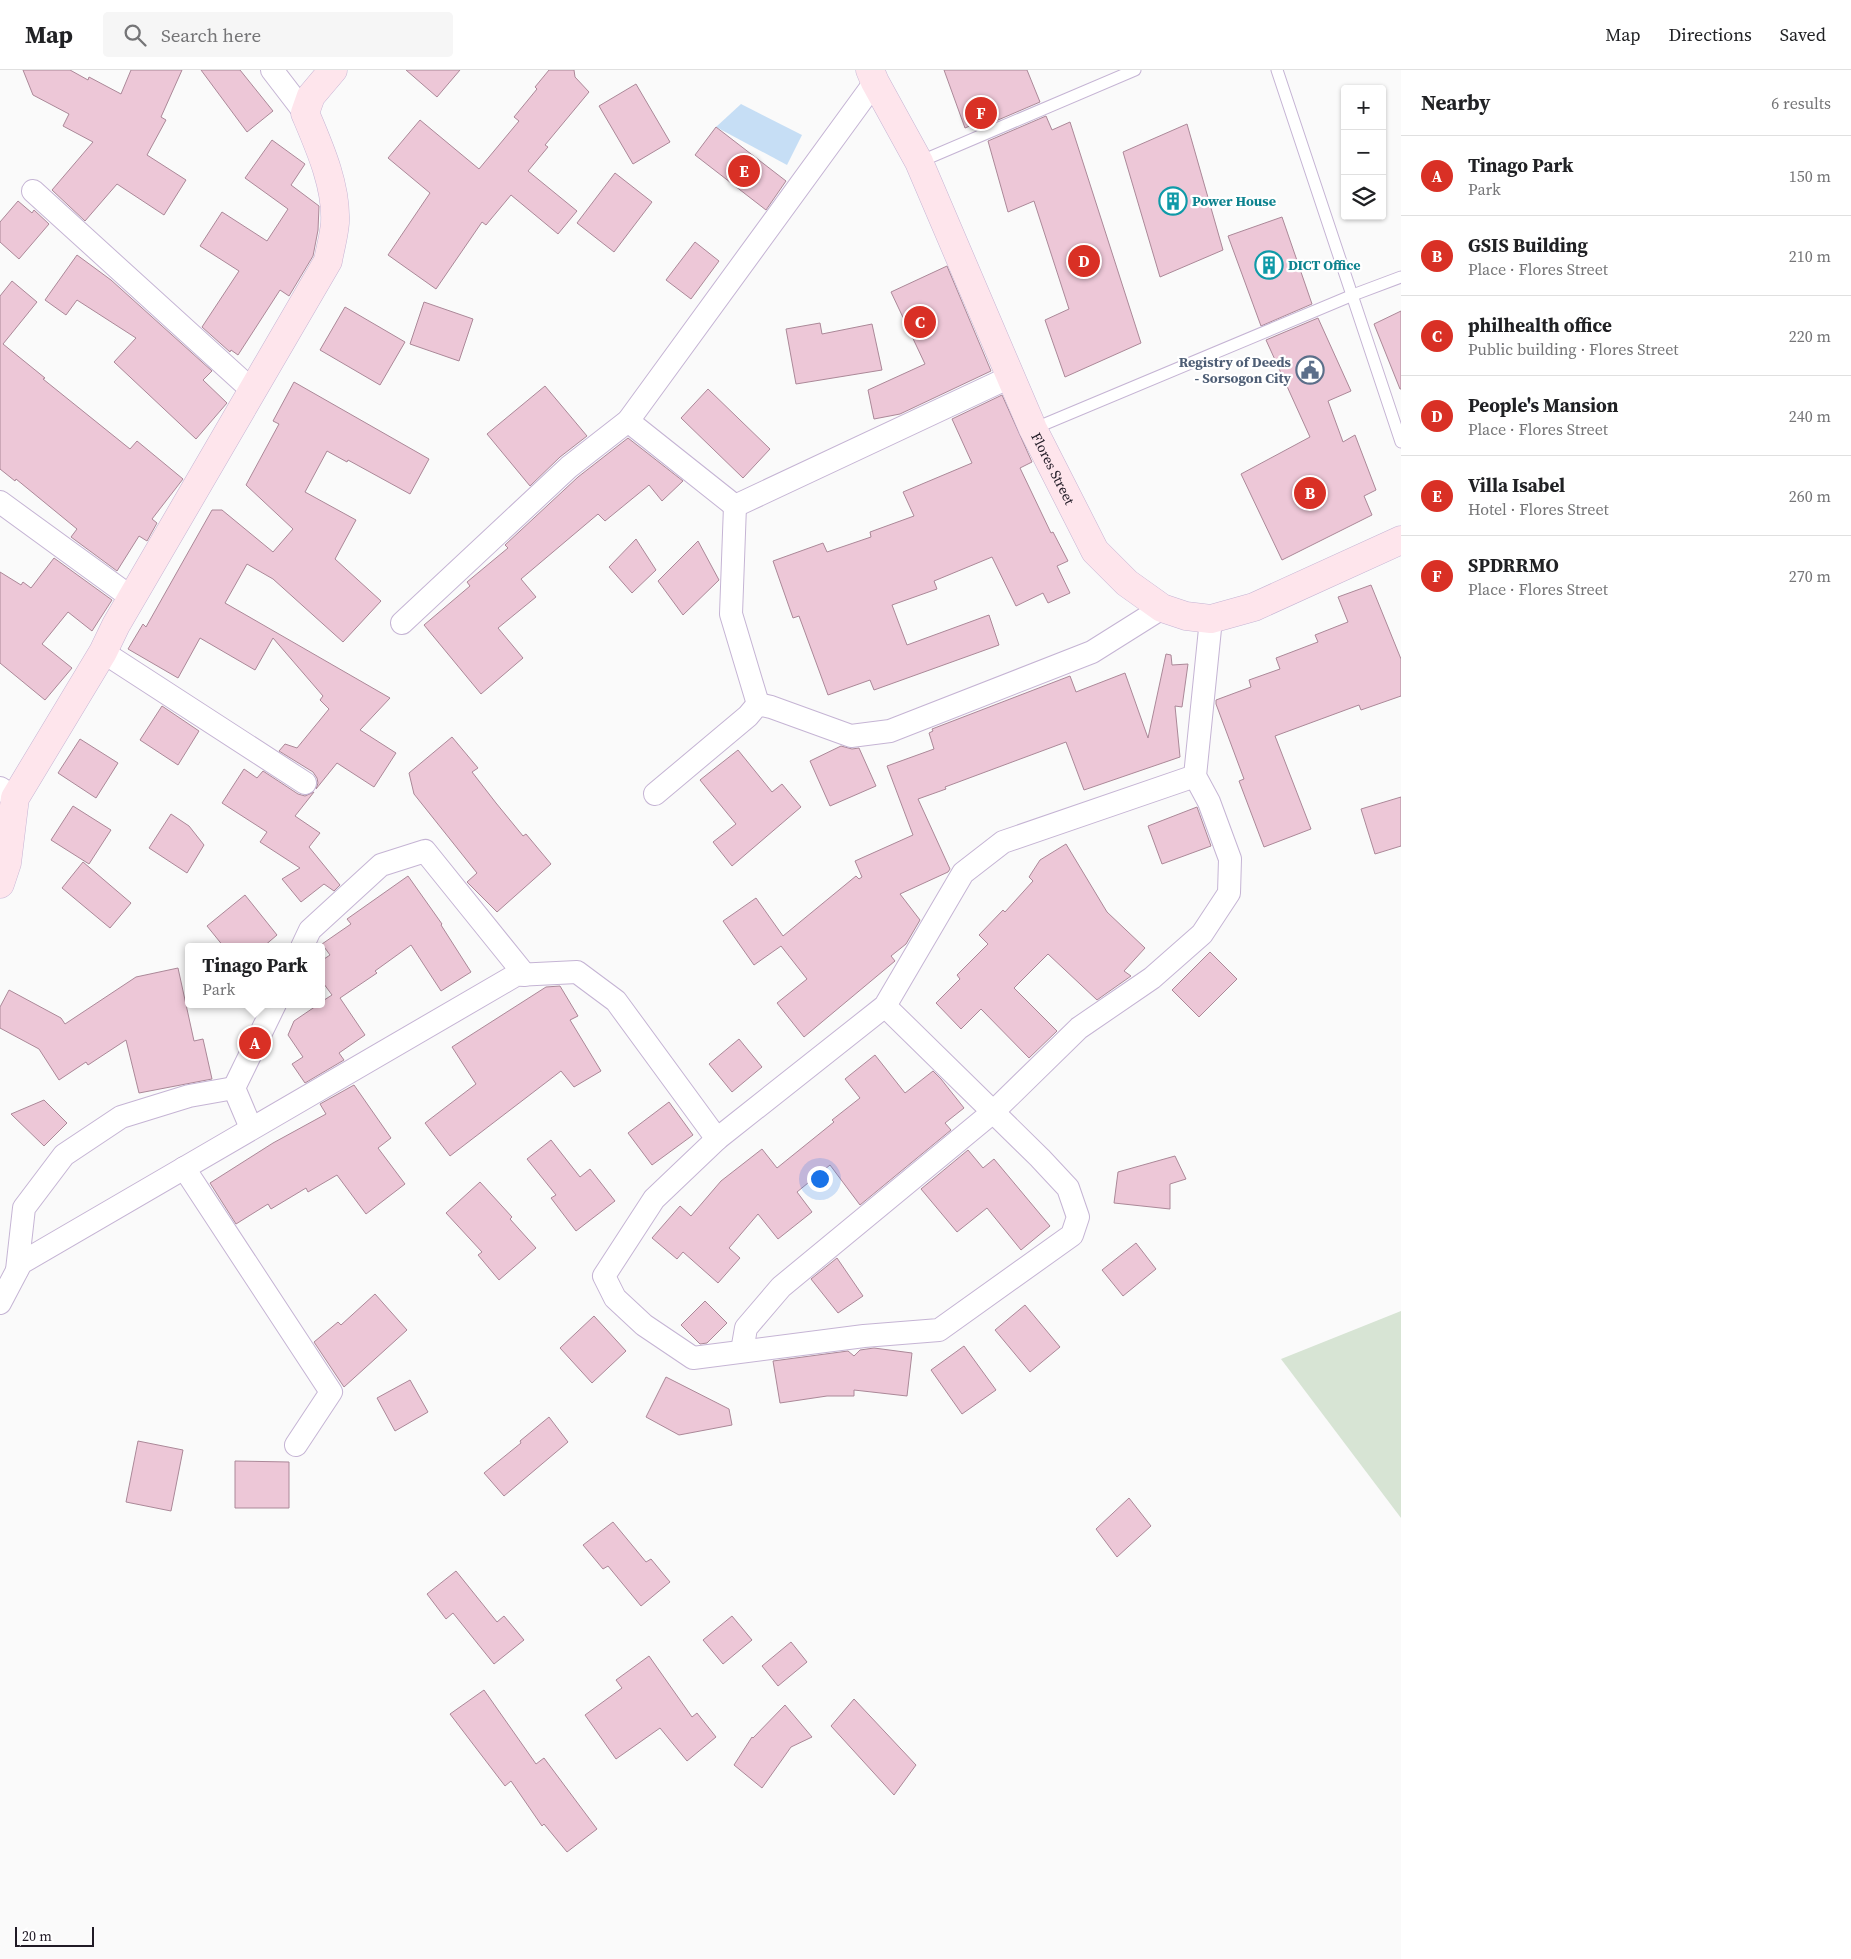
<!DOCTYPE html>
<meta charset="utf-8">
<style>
body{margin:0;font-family:"Source Serif 4",serif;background:#f6f6f6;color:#202124}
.controls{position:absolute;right:15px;top:15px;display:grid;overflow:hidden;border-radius:5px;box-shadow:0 1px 4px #0004}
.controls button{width:45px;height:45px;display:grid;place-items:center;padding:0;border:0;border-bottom:1px solid #e0e0e0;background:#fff;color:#202124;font:25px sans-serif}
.scale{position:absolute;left:15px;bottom:12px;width:79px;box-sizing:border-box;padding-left:5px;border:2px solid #201a25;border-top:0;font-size:14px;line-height:18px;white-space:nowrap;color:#201a25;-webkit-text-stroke:4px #fff;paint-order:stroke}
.you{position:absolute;left:819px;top:1108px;width:18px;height:18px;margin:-12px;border:4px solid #fff;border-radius:50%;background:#1a73e8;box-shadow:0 0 0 8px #1a73e833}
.badge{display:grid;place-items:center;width:32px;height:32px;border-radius:50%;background:#d93025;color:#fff;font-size:16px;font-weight:700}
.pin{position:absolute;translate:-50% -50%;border:2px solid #fff;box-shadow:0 1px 5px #0006}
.popup{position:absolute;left:185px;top:873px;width:140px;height:65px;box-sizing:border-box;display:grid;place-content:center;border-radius:5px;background:#fff;filter:drop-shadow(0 1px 4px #0005);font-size:16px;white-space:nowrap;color:#757577}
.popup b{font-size:19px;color:#202124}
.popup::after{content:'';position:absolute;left:50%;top:100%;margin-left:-10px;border:10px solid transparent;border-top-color:#fff}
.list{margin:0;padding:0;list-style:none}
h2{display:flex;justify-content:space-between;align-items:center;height:65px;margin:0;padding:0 20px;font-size:21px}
h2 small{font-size:16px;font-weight:400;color:#757577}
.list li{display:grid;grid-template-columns:32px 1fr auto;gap:15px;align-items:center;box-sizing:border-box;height:80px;padding:0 20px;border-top:1px solid #e0e0e0}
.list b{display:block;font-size:19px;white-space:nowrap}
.list p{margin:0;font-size:16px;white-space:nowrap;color:#757577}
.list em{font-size:16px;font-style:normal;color:#757577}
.icon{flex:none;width:28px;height:28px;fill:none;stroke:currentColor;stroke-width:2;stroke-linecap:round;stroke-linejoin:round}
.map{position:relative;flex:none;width:1401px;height:1889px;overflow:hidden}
header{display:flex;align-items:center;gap:30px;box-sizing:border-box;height:70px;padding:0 25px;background:#fff;border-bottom:1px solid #e0e0e0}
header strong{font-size:24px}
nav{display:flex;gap:28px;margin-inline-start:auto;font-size:18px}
.search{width:350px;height:45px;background:#f6f6f6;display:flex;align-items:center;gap:12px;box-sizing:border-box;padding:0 18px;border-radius:5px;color:#757577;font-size:19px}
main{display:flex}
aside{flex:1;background:#fff}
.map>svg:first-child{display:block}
.green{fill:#d7e4d4}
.water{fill:#c6def5}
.building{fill:#edc7d7;stroke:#ab8898}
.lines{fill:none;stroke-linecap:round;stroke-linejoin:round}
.lane-casing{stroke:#c5b4d4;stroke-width:13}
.street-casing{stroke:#c5b4d4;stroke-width:24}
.secondary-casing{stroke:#c5b4d4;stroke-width:29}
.lane{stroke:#fff;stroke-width:11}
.street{stroke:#fff;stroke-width:22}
.secondary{stroke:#fee5ec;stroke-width:28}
.labels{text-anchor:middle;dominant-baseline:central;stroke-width:4.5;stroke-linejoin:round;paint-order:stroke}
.culture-label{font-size:14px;font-weight:bold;fill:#0d838f;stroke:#fff;text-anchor:start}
.service-label{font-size:14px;font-weight:bold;fill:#4e5e75;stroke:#fff;text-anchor:end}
.street-label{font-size:14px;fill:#201a25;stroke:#fff}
</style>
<header>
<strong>Map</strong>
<div class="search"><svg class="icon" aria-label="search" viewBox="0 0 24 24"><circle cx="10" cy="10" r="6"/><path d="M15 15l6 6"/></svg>Search here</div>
<nav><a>Map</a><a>Directions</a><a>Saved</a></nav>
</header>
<main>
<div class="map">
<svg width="1401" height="1889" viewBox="0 0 1401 1889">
<rect width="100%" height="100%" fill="#fafafa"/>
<path class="green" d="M1401,1241V1448L1281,1289Z"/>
<path class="water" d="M741,34L802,65L787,95L716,57Z"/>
<g class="building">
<path d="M23,0H70L88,10L89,7L121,24L131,0H182L161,47L166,50L147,85L186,110L164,145L117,114L85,151L52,120L93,72L63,56L69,44L33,25Z"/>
<path d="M201,0H240L273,41L247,62Z"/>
<path d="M406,0H460L437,27Z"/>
<path d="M549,0H574L575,7L589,22L545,75L548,77L528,101L577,141L558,164L511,125L486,155L482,152L436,219L388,185L430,123L388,88L420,50L479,99L519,51L514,47L537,19L535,17Z"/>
<path d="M944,0H1027L1040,32L984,56L982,51L965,58Z"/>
<path d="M636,14L670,72L633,94L599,36Z"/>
<path d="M1046,46L1052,60L1070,52L1141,273L1065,307L1045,250L1069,239L1034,131L1008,142L988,71Z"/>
<path d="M1187,54L1223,180L1160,207L1123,82Z"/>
<path d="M716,57L786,111L766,140L695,85Z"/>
<path d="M272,70L305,94L291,115L319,136L318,160L313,186L289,226L280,220L238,285L231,280L230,282L202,257L239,201L200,176L222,142L267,171L288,139L245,108Z"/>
<path d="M615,103L652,132L614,182L577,153Z"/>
<path d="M18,131L32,143L34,140L49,154L19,189L0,172V152Z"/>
<path d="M1282,147L1312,234L1261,256L1228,166Z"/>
<path d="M695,172L719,191L691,229L666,210Z"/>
<path d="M77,185L111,210L212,301L203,310L227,333L196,369L114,292L136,268L77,230L66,245L45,230Z"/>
<path d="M947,196L991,301L900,344L874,349L868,320L925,294L891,222Z"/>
<path d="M12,211L37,232L3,274L45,308L43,309L130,379L137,371L183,409L152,449L157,453L147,471L139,466L117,501L71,467L77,459L16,409L15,411L0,399V226Z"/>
<path d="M424,232L473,249L459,291L410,274Z"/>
<path d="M345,237L405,272L380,315L320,280Z"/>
<path d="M1401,241V319H1400L1374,254Z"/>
<path d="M1318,248L1351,321L1328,331L1343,372L1355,365L1376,420L1364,426L1372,445L1282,490L1241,404L1310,367L1266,270Z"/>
<path d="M820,253L822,264L872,254L882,300L796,314L786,259Z"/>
<path d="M294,312L429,389L410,424L348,390L347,392L327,381L305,422L356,450L335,489L381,531L343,572L273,509L247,494L225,533L390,628L360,660L396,683L374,717L337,693L316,719L318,713L317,708L313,702L279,681L285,674L297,678L329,639L320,630L323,626L273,568L255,600L200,568L178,608L128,579L143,554L146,557L212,440H222L273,482L293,459L246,415L279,354L273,351Z"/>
<path d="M545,316L587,366L560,387L530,416L487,364Z"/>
<path d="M708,319L770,379L743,408L681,348Z"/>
<path d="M1002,325L1032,392L1020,398L1051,463L1053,462L1068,491L1057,496L1070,523L1048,533L1043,523L1016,536L992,487L934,511L937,519L892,535L907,575L989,545L999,575L874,620L870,610L828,625L799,546L793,548L773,491L823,473L827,482L871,467L870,462L914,446L903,422L972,393L952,349Z"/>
<path d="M628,368L683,411L662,431L649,415L605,451L598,444L521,509L536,527L498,558L523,588L481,624L424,555L470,516L467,512L508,478L505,475L578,407Z"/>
<path d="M636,469L656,500L632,523L609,497Z"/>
<path d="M698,471L719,510L683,545L658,511Z"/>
<path d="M54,488L112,530L92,561L68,542L42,574L72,598L45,630L0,593V502L21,515L23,512L31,518Z"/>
<path d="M1371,515L1401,589V626L1361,640L1359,635L1275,666L1311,759L1264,777L1239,711L1244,709L1216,634V630L1251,617L1249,610L1280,599L1276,588L1318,572L1315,565L1348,552L1338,527Z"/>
<path d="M1166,584L1171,585L1172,595L1188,594L1182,637L1175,636L1180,687L1084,720L1066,672L945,717L946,719L918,729L950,799L948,802L900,824L920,850L906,874L891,886L895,891L804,967L777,933L807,909L781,876L754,895L723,851L756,828L783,866L856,806L859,809L862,807L855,791L913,765L887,696L934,679L929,663L933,661L932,659L1070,606L1076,622L1125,603L1148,668Z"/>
<path d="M162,636L199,661L178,695L140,670Z"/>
<path d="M452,667L478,698L472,702L496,733L523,766L526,764L551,794L497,842L467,812L477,803L414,724L409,703Z"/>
<path d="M80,669L118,693L96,728L58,703Z"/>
<path d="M841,676L852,679L859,678L876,716L830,736L810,691Z"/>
<path d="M738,680L772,722L782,714L801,737L732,796L713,772L736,754L700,710Z"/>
<path d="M244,699L257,708L263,701L298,724L305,726L314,722L295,746L320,763L309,777L340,815L334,821L324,814L301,832L282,809L300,798L260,772L267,762L222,733Z"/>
<path d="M1401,727V776L1375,784L1361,739Z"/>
<path d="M73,736L111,760L89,794L51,770Z"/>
<path d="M1197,737L1211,776L1162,794L1148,756Z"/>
<path d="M171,744L189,756L204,775L187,803L149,778Z"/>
<path d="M1066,774L1107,842L1145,878L1124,901L1131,906L1097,930L1048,884L1014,918L1057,961L1029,988L981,939L961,959L936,933L960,909L957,905L988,874L979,865L1003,840L1005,842L1033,811L1029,807L1040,790Z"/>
<path d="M83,792L131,833L110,858L62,818Z"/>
<path d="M408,806L442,854L441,855L471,902L441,921L411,875L375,901L377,903L340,928L365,965L339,983L344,990L305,1013L292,994L303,987L288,965L294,951L319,934H321V932L332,925L321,910V891L330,885L322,874L351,854L347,849Z"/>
<path d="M245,825L277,865L263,877H224L207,856Z"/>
<path d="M1210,882L1237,909L1199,947L1172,920Z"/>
<path d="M178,898L194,971L203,969L212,1009L139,1023L126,970L88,995L86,992L59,1010L39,979L0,958V937L9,920L61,948L65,954L136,907Z"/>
<path d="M560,916L578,946L570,950L601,1001L574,1017L561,1001L450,1086L425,1053L476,1014L452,977L546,917Z"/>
<path d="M739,969L762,997L732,1022L709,994Z"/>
<path d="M875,985L905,1023L933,1001L941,1009L964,1038L945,1053L951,1060L860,1135L830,1095L797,1122L812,1142L778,1169L758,1144L729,1178L740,1188L718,1213L683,1182L677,1189L652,1168L680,1136L691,1146L721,1111L762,1079L777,1098L834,1052L832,1050L860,1028L845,1009Z"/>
<path d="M354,1015L391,1068L378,1078L405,1114L366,1144L337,1105L308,1122L306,1118L271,1139L268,1134L236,1154L210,1113L273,1073L326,1044L320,1034Z"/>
<path d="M44,1030L67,1053L44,1076L11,1044Z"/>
<path d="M669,1032L693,1065L652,1095L628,1063Z"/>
<path d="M551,1070L580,1107L590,1099L615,1131L576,1161L551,1128L556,1125L527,1089Z"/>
<path d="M968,1080L983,1098L994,1089L1050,1156L1021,1180L987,1138L957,1162L921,1119Z"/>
<path d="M1175,1086L1186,1109L1170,1114V1139L1114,1133L1118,1102Z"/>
<path d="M480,1112L512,1147L510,1149L536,1178L499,1210L478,1185L482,1182L446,1143Z"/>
<path d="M1136,1173L1156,1199L1123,1226L1102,1200Z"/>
<path d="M837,1188L863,1226L838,1243L811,1209Z"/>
<path d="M375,1224L407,1260L344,1317L314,1272L338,1252L341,1255Z"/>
<path d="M705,1231L727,1253L707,1273L700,1274L681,1255Z"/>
<path d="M1025,1235L1060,1277L1030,1302L995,1260Z"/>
<path d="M594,1246L626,1281L592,1313L560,1278Z"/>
<path d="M964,1276L996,1320L962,1344L931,1300Z"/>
<path d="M874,1278L912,1283L907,1326L854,1320V1326H827L780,1333L773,1291L848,1281L854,1286L860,1280Z"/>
<path d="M666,1307L729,1339L732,1355L679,1365L646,1347Z"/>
<path d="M410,1310L428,1342L395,1361L377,1328Z"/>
<path d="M549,1347L568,1372L504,1426L484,1403L521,1373L520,1371Z"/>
<path d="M138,1371L183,1380L171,1441L126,1432Z"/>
<path d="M235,1391L289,1392V1438H235Z"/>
<path d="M1129,1428L1151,1456L1117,1487L1096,1459Z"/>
<path d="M613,1452L646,1492L651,1489L670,1512L641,1536L608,1496L603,1499L583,1475Z"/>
<path d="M456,1501L497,1552L504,1546L524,1570L494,1594L453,1543L446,1549L427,1524Z"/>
<path d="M732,1546L752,1570L723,1594L703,1570Z"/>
<path d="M791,1572L807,1592L778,1616L762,1596Z"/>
<path d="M649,1586L692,1647L697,1643L716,1667L687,1691L660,1658L616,1689L585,1645L622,1618L616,1610Z"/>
<path d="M484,1620L536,1694L544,1688L597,1759L567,1782L544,1754L542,1756L511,1711L505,1716L450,1644Z"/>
<path d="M854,1629L916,1695L894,1725L831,1656Z"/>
<path d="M785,1635L812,1667L791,1677L762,1718L734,1695L752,1667L753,1668Z"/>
</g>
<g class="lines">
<g class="lane-casing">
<g id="lane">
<path d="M1277,0L1401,372"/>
<path d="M919,92L1135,0"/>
<path d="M1033,359L1353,225L1401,207"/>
</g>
</g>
<g class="street-casing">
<g id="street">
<path d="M272,0L305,43"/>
<path d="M33,121L253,321"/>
<path d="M628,351L735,436L1010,307"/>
<path d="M0,432L132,528"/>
<path d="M735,436L731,544L758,634"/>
<path d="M402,553L569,397L628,351L875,12"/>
<path d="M103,582L305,713"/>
<path d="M0,718L15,728"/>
<path d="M655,724L748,646L758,634L771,637L851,666L890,661L1092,582L1162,538"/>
<path d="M302,877L310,860L381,795L425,781L525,905"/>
<path d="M885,936L1040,1088L1068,1118L1078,1147L1072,1165L939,1260L864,1266L693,1288L644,1255L615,1228L604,1206L654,1129L717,1069L885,936L963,803L1003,772L1195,706"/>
<path d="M251,1058L234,1018L275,934"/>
<path d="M184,1098L331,1322L296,1375"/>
<path d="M17,1200L24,1138L64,1085L121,1047L189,1026L234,1018"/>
<path d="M0,1233L21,1193L516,905L577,902L616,931L717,1069"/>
<path d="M742,1281L746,1258L781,1217L993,1042L1079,958L1152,908L1202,864L1229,823L1230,789L1209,732L1195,706L1211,549"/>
</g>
</g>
<g class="secondary-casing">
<g id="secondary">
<path id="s1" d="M870,0L875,12L919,92L1033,359L1095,481L1127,513L1162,538L1186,546L1211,549L1254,537L1401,470"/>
<path d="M0,814L7,793L15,728L103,582L116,555L328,191C330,179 334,166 335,153C337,116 319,76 305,43L311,26L333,0"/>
</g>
</g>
<use href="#lane" class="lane"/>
<use href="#street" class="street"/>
<use href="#secondary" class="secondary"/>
</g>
<defs>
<g id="building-ring" transform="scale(1.4375)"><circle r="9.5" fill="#fff" stroke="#0f9aa8" stroke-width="1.5"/><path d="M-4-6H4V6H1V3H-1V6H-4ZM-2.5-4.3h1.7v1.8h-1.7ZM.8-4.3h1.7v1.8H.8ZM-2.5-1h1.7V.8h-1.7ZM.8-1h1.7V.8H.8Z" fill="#0f9aa8"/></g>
<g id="civic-ring" transform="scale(1.4375)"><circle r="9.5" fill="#fff" stroke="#5c6f8a" stroke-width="1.5"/><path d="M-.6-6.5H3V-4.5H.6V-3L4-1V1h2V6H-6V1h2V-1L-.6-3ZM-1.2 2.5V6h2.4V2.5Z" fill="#5c6f8a"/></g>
</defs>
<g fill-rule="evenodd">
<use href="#building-ring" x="1173" y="131"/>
<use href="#building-ring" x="1269" y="195"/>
<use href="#civic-ring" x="1310" y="300"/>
</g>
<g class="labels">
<g class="culture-label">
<text x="1192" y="131">Power House</text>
<text x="1288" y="195">DICT Office</text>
</g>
<g class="service-label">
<text x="1291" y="292">Registry of Deeds<tspan x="1291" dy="16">- Sorsogon City</tspan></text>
</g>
<g class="street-label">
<text stroke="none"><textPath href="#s1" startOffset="439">Flores Street</textPath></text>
</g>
</g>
</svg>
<div class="controls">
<button>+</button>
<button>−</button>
<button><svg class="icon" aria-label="layers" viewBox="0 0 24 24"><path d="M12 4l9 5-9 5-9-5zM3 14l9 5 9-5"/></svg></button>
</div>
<div class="scale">20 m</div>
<div class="you"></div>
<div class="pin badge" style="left:255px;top:973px">A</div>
<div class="popup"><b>Tinago Park</b>Park</div>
<div class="pin badge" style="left:1310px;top:423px">B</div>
<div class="pin badge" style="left:920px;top:252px">C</div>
<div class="pin badge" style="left:1084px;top:191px">D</div>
<div class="pin badge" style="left:744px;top:101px">E</div>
<div class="pin badge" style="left:981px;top:43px">F</div>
</div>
<aside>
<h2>Nearby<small>6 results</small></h2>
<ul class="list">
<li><span class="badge">A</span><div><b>Tinago Park</b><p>Park</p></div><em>150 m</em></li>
<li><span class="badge">B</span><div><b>GSIS Building</b><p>Place · Flores Street</p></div><em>210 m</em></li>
<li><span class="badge">C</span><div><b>philhealth office</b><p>Public building · Flores Street</p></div><em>220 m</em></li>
<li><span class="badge">D</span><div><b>People's Mansion</b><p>Place · Flores Street</p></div><em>240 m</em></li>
<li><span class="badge">E</span><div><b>Villa Isabel</b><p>Hotel · Flores Street</p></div><em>260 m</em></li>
<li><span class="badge">F</span><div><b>SPDRRMO</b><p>Place · Flores Street</p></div><em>270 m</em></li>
</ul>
</aside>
</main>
